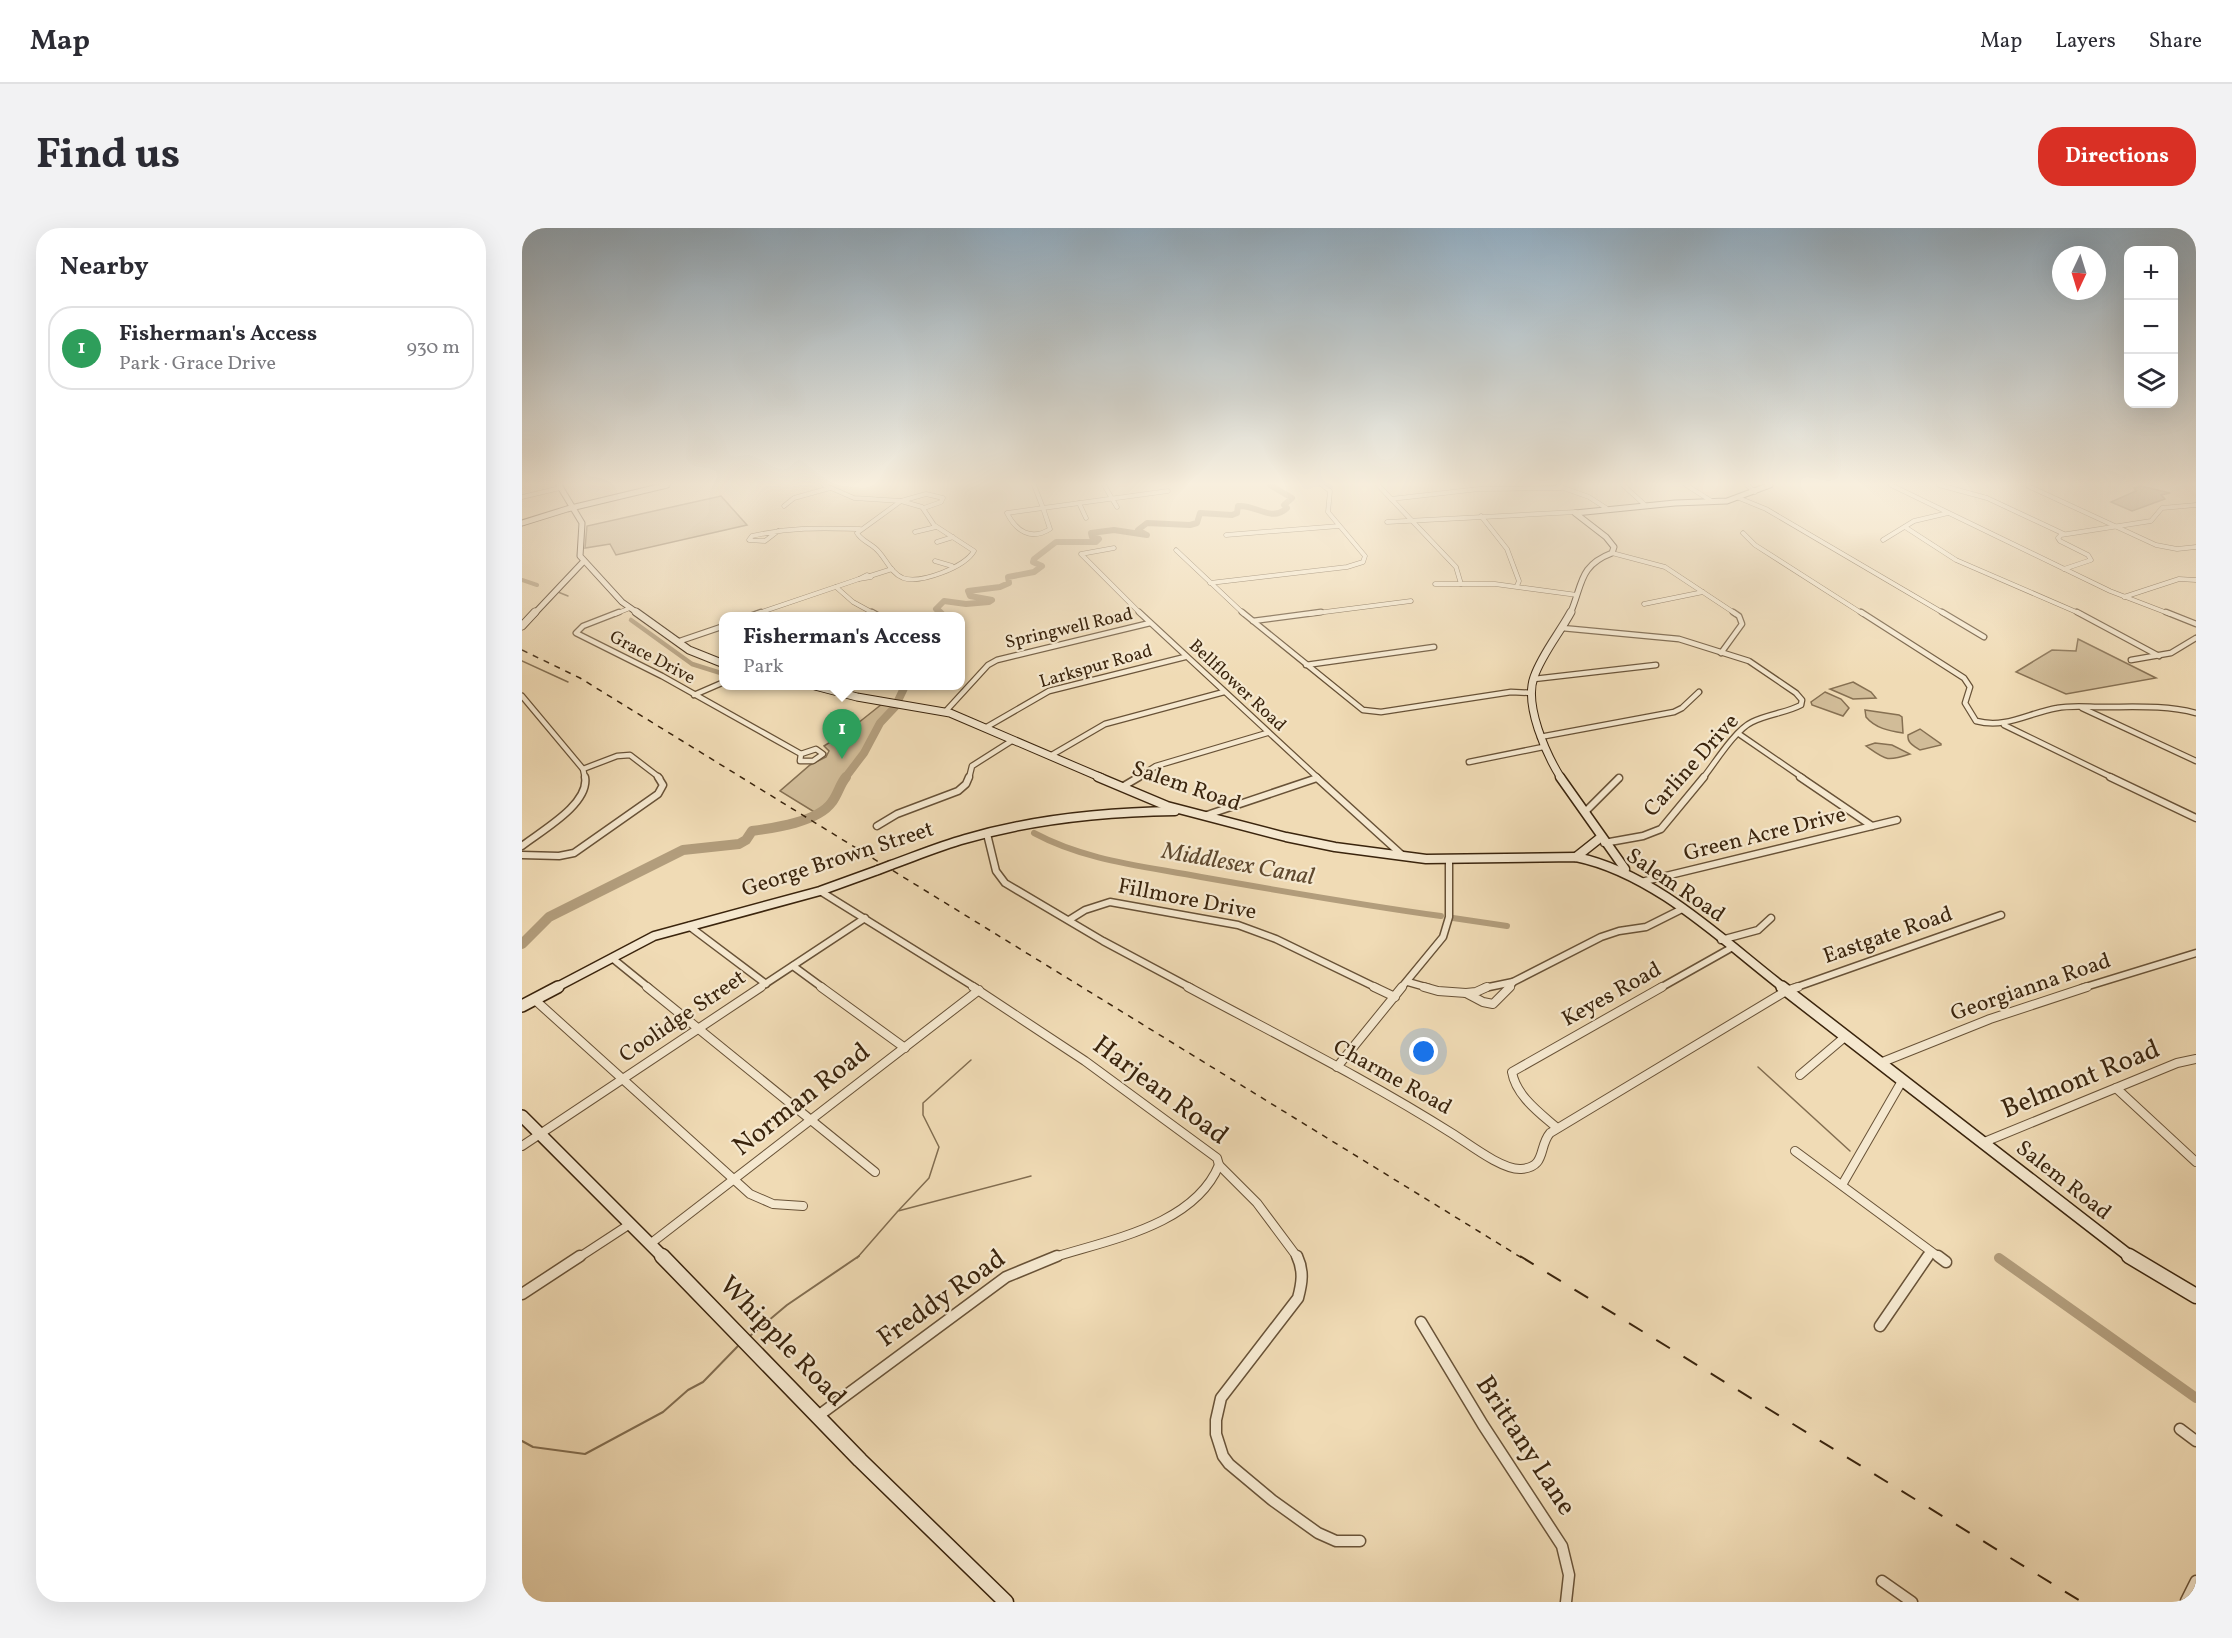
<!DOCTYPE html>
<meta charset="utf-8">
<style>
body{margin:0;font-family:Vollkorn,serif;background:#f2f2f3;color:#2b2b33}
.controls{position:absolute;right:18px;top:18px;display:grid;overflow:hidden;border-radius:12px;box-shadow:0 6px 24px #0002}
.controls button{width:54px;height:54px;display:grid;place-items:center;padding:0;border:0;border-bottom:2px solid #e1e1e2;background:#fff;color:#2b2b33;font:30px sans-serif}
.compass{position:absolute;left:1530px;top:18px;width:54px;height:54px;border-radius:50%;background:#fff;box-shadow:0 6px 24px #0002;rotate:184deg}
.you{position:absolute;left:902px;top:824px;width:21px;height:21px;margin:-15px;border:4px solid #fff;border-radius:50%;background:#1a73e8;box-shadow:0 0 0 9px #1a73e833}
.badge{display:grid;place-items:center;width:39px;height:39px;border-radius:50%;background:#d93025;color:#fff;font-size:20px;font-weight:700}
.pin{position:absolute;translate:-50% -50px;filter:drop-shadow(0 2px 3px #0008)}
.pin::after{content:'';position:absolute;top:32px;width:21px;height:18px;background:inherit;clip-path:polygon(0 0,100% 0,50% 100%)}
.popup{position:absolute;left:197px;top:384px;width:246px;height:78px;box-sizing:border-box;display:grid;place-content:center;border-radius:12px;background:#fff;filter:drop-shadow(0 2px 4px #0005);font-size:20px;white-space:nowrap;color:#7c7c81}
.popup b{font-size:22px;color:#2b2b33}
.popup::after{content:'';position:absolute;left:50%;top:100%;margin-left:-12px;border:12px solid transparent;border-top-color:#fff}
.list{margin:0;padding:0;list-style:none}
h2{display:flex;justify-content:space-between;align-items:center;height:78px;margin:0;padding:0 24px;font-size:26px}
h2 small{font-size:20px;font-weight:400;color:#7c7c81}
.list li{display:grid;grid-template-columns:39px 1fr auto;gap:18px;align-items:center;box-sizing:border-box;height:84px;margin:0 12px 12px;padding:0 12px;border:2px solid #e1e1e2;border-radius:24px}
.list b{display:block;font-size:22px;white-space:nowrap}
.list p{margin:0;font-size:20px;white-space:nowrap;color:#7c7c81}
.list em{font-size:20px;font-style:normal;color:#7c7c81}
.icon{flex:none;width:33px;height:33px;fill:none;stroke:currentColor;stroke-width:2;stroke-linecap:round;stroke-linejoin:round}
.map{position:relative;flex:none;width:1674px;height:1374px;overflow:hidden;border-radius:24px}
header{display:flex;align-items:center;gap:36px;box-sizing:border-box;height:84px;padding:0 30px;background:#fff;border-bottom:2px solid #e1e1e2}
header strong{font-size:28px}
nav{display:flex;gap:33px;margin-inline-start:auto;font-size:21px}
.intro{display:flex;align-items:center;justify-content:space-between;box-sizing:border-box;height:144px;padding:0 36px}
h1{margin:0;font-size:42px}
.button{padding:15px 27px;border-radius:24px;background:#d93025;color:#fff;font-size:21px;font-weight:700}
main{display:flex;gap:36px;padding:0 36px}
aside{flex:1;background:#fff;border-radius:24px;box-shadow:0 6px 24px #0002}
.map>svg:first-child{display:block}
.green{fill:#d1bc98;stroke:#867052;stroke-width:1.5}
.water{fill:#b29d7c;stroke:#826d50;stroke-width:1.5}
.lines{fill:none;stroke-linecap:round;stroke-linejoin:round}
.stream-far1{stroke:#826d50;stroke-width:1.5}
.stream{stroke:#826d50;stroke-width:2}
.canal-far3{stroke:#b29d7c;stroke-width:4}
.canal-far2{stroke:#b29d7c;stroke-width:4.5}
.canal-far1{stroke:#b29d7c;stroke-width:6}
.canal{stroke:#b29d7c;stroke-width:10}
.river-far2{stroke:#b29d7c;stroke-width:6}
.river-far1{stroke:#b29d7c;stroke-width:8}
.river{stroke:#b29d7c;stroke-width:10}
.street-far4-casing{stroke:#685237;stroke-width:5}
.street-far3-casing{stroke:#685237;stroke-width:7}
.street-far2-casing{stroke:#685237;stroke-width:9}
.street-far1-casing{stroke:#685237;stroke-width:10}
.street-casing{stroke:#685237;stroke-width:13}
.secondary-far4-casing{stroke:#3a240d;stroke-width:7}
.secondary-far3-casing{stroke:#3a240d;stroke-width:9}
.secondary-far2-casing{stroke:#3a240d;stroke-width:11}
.secondary-far1-casing{stroke:#3a240d;stroke-width:14}
.secondary-casing{stroke:#3a240d;stroke-width:17}
.street-far4{stroke:#f5e8cf;stroke-width:4}
.street-far3{stroke:#f5e8cf;stroke-width:4.5}
.street-far2{stroke:#f5e8cf;stroke-width:6}
.street-far1{stroke:#f5e8cf;stroke-width:8}
.street{stroke:#f5e8cf;stroke-width:10}
.secondary-far4{stroke:#f5e8cf;stroke-width:5}
.secondary-far3{stroke:#f5e8cf;stroke-width:7}
.secondary-far2{stroke:#f5e8cf;stroke-width:8}
.secondary-far1{stroke:#f5e8cf;stroke-width:11}
.secondary{stroke:#f5e8cf;stroke-width:14}
.rail-far1{stroke:#3a240d;stroke-width:1.5;stroke-dasharray:6 6;stroke-linecap:butt}
.rail{stroke:#3a240d;stroke-width:2;stroke-dasharray:16 16;stroke-linecap:butt}
.secondary-bridge-casing{stroke:#3a240d;stroke-width:11;stroke-linecap:butt}
.secondary-bridge{stroke:#f5e8cf;stroke-width:8}
.labels{text-anchor:middle;dominant-baseline:central;stroke-width:4.5;stroke-linejoin:round;paint-order:stroke}
.far-street-label{font-size:18px;fill:#3a240d;stroke:#f5e8cf}
.street-label{font-size:22px;fill:#3a240d;stroke:#f5e8cf}
.water-label{font-size:24px;font-style:italic;fill:#5e482e;stroke:#f5e8cf}
.near-street-label{font-size:27px;fill:#3a240d;stroke:#f5e8cf}
</style>
<header>
<strong>Map</strong>
<nav><a>Map</a><a>Layers</a><a>Share</a></nav>
</header>
<div class="intro"><h1>Find us</h1><a class="button">Directions</a></div>
<main>
<aside>
<h2>Nearby<small></small></h2>
<ul class="list">
<li><span class="badge" style="background:#2e9e5b">1</span><div><b>Fisherman's Access</b><p>Park · Grace Drive</p></div><em>930 m</em></li>
</ul>
</aside>
<div class="map">
<svg width="1674" height="1374" viewBox="0 0 1674 1374">
<rect width="100%" height="100%" fill="#f0dbb5"/>
<filter id="stains"><feTurbulence type="fractalNoise" baseFrequency=".00333" numOctaves="4"/><feColorMatrix values="0 0 0 0 .2 0 0 0 0 .09 0 0 0 0 .02 0 0 0 .5 -.17"/></filter>
<radialGradient id="worn" r=".72"><stop offset=".6" stop-color="#630" stop-opacity="0"/><stop offset="1" stop-color="#630" stop-opacity=".3"/></radialGradient>
<g class="green">
<path d="M199,268L225,297L94,327L88,316L63,320L65,298Z"/>
<path d="M1556,411L1634,450L1544,466L1494,444L1530,422L1554,423Z"/>
<path d="M1331,454L1349,464L1354,470L1331,471L1308,461Z"/>
<path d="M1303,464L1319,471L1327,480L1321,488L1290,477L1289,474Z"/>
<path d="M360,476L374,478L349,510L342,525L318,557L310,574L294,585L258,563L288,537L304,529L307,523L302,518L326,503Z"/>
<path d="M1343,482L1377,487L1380,489L1381,505C1367,503 1353,500 1344,489Z"/>
<path d="M1398,501L1419,516V517L1398,522C1392,518 1385,515 1386,507Z"/>
<path d="M1353,515L1370,517L1388,526C1364,534 1364,532 1344,518Z"/>
</g>
<path class="water" d="M1619,258L1648,265L1639,267L1643,271L1610,283L1589,274L1614,263L1612,260Z"/>
<g class="lines">
<g class="stream-far1">
<path d="M36,364L46,368"/>
<path d="M0,433L46,454"/>
<path d="M1236,839L1328,923"/>
<path d="M377,982L407,950L417,919L401,887V875L449,832"/>
<path d="M335,1030L376,983L509,948"/>
</g>
<g class="stream">
<path d="M228,1108L265,1077L337,1028"/>
<path d="M0,1213L11,1219L63,1226L141,1184L166,1162L181,1154L217,1117"/>
</g>
<path class="canal-far3" d="M0,352L15,357"/>
<path class="canal-far2" d="M109,392L170,436L202,446"/>
<g class="canal-far1">
<path d="M512,605C564,633 622,638 679,649C759,663 839,677 919,688"/>
<path d="M931,690L985,698"/>
</g>
<path class="canal" d="M1477,1030L1674,1170"/>
<path class="river-far2" d="M419,386L414,381L422,373L444,376L467,374L470,372L448,368L446,363L478,359L487,355L486,349L512,344L520,338L511,334L512,331L534,314H574L577,311L570,309L569,305L592,302L625,307L616,302L625,295L668,297L675,295L678,285L710,287L715,285L716,278C734,276 749,295 765,280L762,277L770,270L748,257"/>
<g class="river-far1">
<path d="M417,384L421,388"/>
<path d="M323,550L342,525L358,495L373,479L383,458"/>
</g>
<path class="river" d="M0,716L27,689L161,622L217,616L224,612L230,603C252,600 296,594 310,574C316,566 318,556 324,549"/>
<g class="street-far4-casing">
<g id="street-far4">
<path d="M302,257L332,270L379,273"/>
<path d="M512,257L521,280"/>
<path d="M582,257L595,279"/>
<path d="M856,257L934,339L939,356"/>
<path d="M1101,257L1123,277"/>
<path d="M1164,257L1191,274"/>
<path d="M1225,257L1233,264"/>
<path d="M1369,257L1588,363L1648,386"/>
<path d="M1417,257L1465,270L1542,306"/>
<path d="M1504,257L1634,317L1655,321L1674,319"/>
<path d="M1036,258L1067,269L1084,280"/>
<path d="M0,269L38,260"/>
<path d="M1217,270L1244,281L1423,386"/>
<path d="M869,271L957,261L1039,260"/>
<path d="M379,273L400,279L412,297L452,323C443,339 399,356 381,350C368,345 363,328 353,320C346,314 339,312 335,305Z"/>
<path d="M379,273L404,266L421,270L419,274L402,280"/>
<path d="M557,275L564,290"/>
<path d="M262,278L272,270L308,260"/>
<path d="M521,280L528,301C509,313 494,303 485,285Z"/>
<path d="M521,280L646,263"/>
<path d="M959,288L985,321L997,353L995,358"/>
<path d="M865,294L1054,284"/>
<path d="M1383,299L1434,332L1559,386"/>
<path d="M256,303L243,313L227,312L230,308C270,299 298,300 338,301"/>
<path d="M393,304L414,299"/>
<path d="M1221,305L1233,317L1341,386"/>
<path d="M704,307L817,298"/>
<path d="M1361,312L1392,293L1426,285"/>
<path d="M415,314L431,309"/>
<path d="M592,320L559,326L619,386"/>
<path d="M654,322L722,386"/>
<path d="M1090,325L1143,339L1214,386"/>
<path d="M413,333L430,338"/>
<path d="M1542,341L1569,332L1566,327L1538,313L1536,310L1539,307L1629,293L1640,280L1674,277"/>
<path d="M345,347L349,349L337,351Z"/>
<path d="M348,348L370,341"/>
<path d="M688,355L825,339L841,334L843,328L806,284L808,263L800,257"/>
<path d="M913,356H973L1055,367"/>
<path d="M314,359L331,374L353,386"/>
<path d="M1602,369L1657,351L1674,352"/>
<path d="M1122,376L1181,364"/>
<path d="M93,386L108,380"/>
<path d="M234,386L337,351"/>
<path d="M787,386L889,373"/>
</g>
</g>
<g class="street-far3-casing">
<g id="street-far3">
<path d="M97,384L61,398L54,405L140,448L279,526"/>
<path d="M350,384L357,388"/>
<path d="M617,384L796,550"/>
<path d="M720,384L841,482L859,484L989,464L1010,465"/>
<path d="M1339,384L1442,450L1448,459L1443,475L1454,493C1484,501 1506,485 1535,480C1550,477 1566,479 1582,479C1613,479 1643,477 1674,485"/>
<path d="M1420,384L1462,409"/>
<path d="M1555,384L1637,428"/>
<path d="M1644,384L1674,396"/>
<path d="M228,388L239,384"/>
<path d="M731,393L799,384"/>
<path d="M1040,400L1157,411L1227,433L1274,465L1280,472L1279,477C1264,485 1246,486 1230,494C1213,502 1193,535 1181,550"/>
<path d="M155,414L202,398"/>
<path d="M1199,425L1220,396L1217,388L1211,384"/>
<path d="M1609,432L1649,425L1674,410"/>
<path d="M784,437L912,419"/>
<path d="M1012,451L1134,437"/>
<path d="M172,467L202,454"/>
<path d="M0,468L61,541L63,550"/>
<path d="M1560,480L1674,533"/>
<path d="M423,484L466,437L475,432L628,395"/>
<path d="M1482,497L1591,550"/>
<path d="M463,500L527,463L663,429"/>
<path d="M1217,506L1281,550"/>
<path d="M1018,509L1152,484L1160,480L1177,464"/>
<path d="M294,521L301,526L291,533H278L279,526Z"/>
<path d="M528,528L583,496L702,464"/>
<path d="M947,534L1021,519"/>
<path d="M61,541L95,528L108,527L138,550"/>
<path d="M447,550L450,538L491,512"/>
<path d="M615,550L634,538L745,505"/>
</g>
</g>
<g class="street-far2-casing">
<g id="street-far2">
<path d="M794,549L880,627"/>
<path d="M1278,549L1350,598"/>
<path d="M1588,549L1674,590"/>
<path d="M600,559L617,549"/>
<path d="M1063,584L1097,550"/>
<path d="M682,588L795,550"/>
<path d="M355,598L375,586L436,563L444,556L447,549"/>
<path d="M465,606L474,643L483,655L581,713L669,760"/>
<path d="M1082,615L1121,608L1139,601L1182,549"/>
<path d="M0,618C19,603 68,576 63,549"/>
<path d="M0,627L37,628L52,625L136,566L141,557L136,549"/>
<path d="M1119,654L1375,592"/>
<path d="M298,663L454,760"/>
<path d="M547,692L563,682L588,674L716,697L754,711L855,760"/>
<path d="M167,698L244,756"/>
<path d="M1199,712L1236,702L1249,690"/>
<path d="M90,730L127,760"/>
<path d="M271,738L301,760"/>
<path d="M886,754L907,760"/>
<path d="M991,754L1079,709L1097,703L1124,699L1160,681"/>
<path d="M237,760L343,690"/>
<path d="M879,760L921,709L927,689V632"/>
<path d="M962,760L991,754L987,760"/>
<path d="M1138,760L1209,720"/>
<path d="M1272,760L1479,687"/>
<path d="M1560,760L1674,725"/>
</g>
</g>
<g class="street-far1-casing">
<g id="street-far1">
<path d="M125,759L353,944"/>
<path d="M299,759L383,820"/>
<path d="M451,759L563,833L695,930L697,937L735,975L776,1030"/>
<path d="M666,759C755,807 846,852 931,906C947,916 980,942 999,941C1025,939 1016,919 1028,905L1264,763L1276,759"/>
<path d="M852,759L873,769"/>
<path d="M902,759L916,763L944,765"/>
<path d="M965,759L954,764L944,765L961,774L971,776L988,759"/>
<path d="M13,772L228,966L251,976L281,978"/>
<path d="M1358,835L1468,791L1565,759"/>
<path d="M815,839L880,759"/>
<path d="M1278,847L1324,808"/>
<path d="M1594,860L1674,934"/>
<path d="M1035,900C1018,885 994,868 990,844L1140,759"/>
<path d="M1460,915L1655,835L1674,831"/>
<path d="M0,918L239,759"/>
<path d="M1273,923L1418,1030"/>
<path d="M1320,957L1380,853"/>
<path d="M128,1016L457,762"/>
<path d="M56,1030L108,996"/>
<path d="M530,1030C585,1012 672,998 697,937"/>
<path d="M1405,1030L1409,1024"/>
</g>
</g>
<g class="street-casing">
<g id="street">
<path d="M775,1028C782,1043 780,1055 776,1070L699,1170L694,1192V1206L701,1228L707,1236L750,1272L796,1305L814,1313H838"/>
<path d="M1416,1028L1424,1034"/>
<path d="M0,1066L58,1028"/>
<path d="M899,1094L961,1197L1040,1318L1047,1347L1044,1374"/>
<path d="M1358,1098L1406,1028"/>
<path d="M296,1188L484,1049L535,1028"/>
<path d="M1658,1201L1674,1213"/>
<path d="M1360,1353L1390,1374"/>
<path d="M1664,1373L1674,1353"/>
</g>
</g>
<g class="secondary-far4-casing">
<g id="secondary-far4">
<path d="M37,257L60,295L58,328L100,374L117,386"/>
<path d="M0,295L45,281L145,257"/>
<path d="M12,386L62,333"/>
<path d="M1048,386C1061,357 1056,338 1090,325L1092,319L1084,309L1053,285L1153,275L1205,273L1248,257"/>
</g>
</g>
<g class="secondary-far3-casing">
<g id="secondary-far3">
<path d="M114,384L167,422L202,436"/>
<path d="M0,398L13,384"/>
<path d="M293,458L335,469L428,485L580,550"/>
<path d="M1039,550C1024,526 1002,477 1012,449C1020,426 1037,406 1049,384"/>
</g>
</g>
<g class="secondary-far2-casing">
<g id="secondary-far2">
<path d="M576,549L645,578L764,609L813,619L904,631L1054,629C1132,645 1200,712 1262,760"/>
<path d="M1038,549L1103,641"/>
<path d="M1054,629L1078,610"/>
<path d="M369,637C394,628 418,618 443,611C511,591 582,584 653,583"/>
<path d="M33,760L132,708L298,663L356,642"/>
</g>
</g>
<g class="secondary-far1-casing">
<g id="secondary-far1">
<path d="M1260,759L1610,1030"/>
<path d="M0,778L36,759"/>
<path d="M0,888L142,1030"/>
</g>
</g>
<g class="secondary-casing">
<g id="secondary">
<path d="M140,1028L338,1232L484,1374"/>
<path d="M1607,1028L1674,1068"/>
</g>
</g>
<use href="#street-far4" class="street-far4"/>
<use href="#street-far3" class="street-far3"/>
<use href="#street-far2" class="street-far2"/>
<use href="#street-far1" class="street-far1"/>
<use href="#street" class="street"/>
<use href="#secondary-far4" class="secondary-far4"/>
<use href="#secondary-far3" class="secondary-far3"/>
<use href="#secondary-far2" class="secondary-far2"/>
<use href="#secondary-far1" class="secondary-far1"/>
<use href="#secondary" class="secondary"/>
<path class="rail-far1" d="M0,422L58,450L1000,1030"/>
<path class="rail" d="M998,1028L1560,1374"/>
<g class="secondary-bridge-casing">
<path id="secondary-bridge" d="M356,642L369,637"/>
</g>
<use href="#secondary-bridge" class="secondary-bridge"/>
</g>
<linearGradient id="sky" x2="0" y2="1"><stop stop-color="#92abbd"/><stop offset="0.57" stop-color="#f8efde"/><stop offset="1" stop-color="#f8efde" stop-opacity="0"/></linearGradient>
<rect width="1674" height="449" fill="url(#sky)"/>
<g class="labels">
<g class="far-street-label">
<text transform="translate(547 401) rotate(-13)">Springwell Road</text>
<text transform="translate(130 430) rotate(28)">Grace Drive</text>
<text transform="translate(574 439) rotate(-16)">Larkspur Road</text>
<text transform="translate(715 458) rotate(43)">Bellflower Road</text>
</g>
<g class="street-label">
<text transform="translate(1170 538) rotate(-48)">Carline Drive</text>
<text transform="translate(664 559) rotate(19)">Salem Road</text>
<text transform="translate(1243 607) rotate(-14)">Green Acre Drive</text>
<text transform="translate(316 632) rotate(-18)">George Brown Street</text>
<text transform="translate(1153 658) rotate(34)">Salem Road</text>
<text transform="translate(665 672) rotate(11)">Fillmore Drive</text>
<text transform="translate(1366 708) rotate(-19)">Eastgate Road</text>
<text transform="translate(1509 760) rotate(-19)">Georgianna Road</text>
<text transform="translate(1090 767) rotate(-29)">Keyes Road</text>
<text transform="translate(161 789) rotate(-34)">Coolidge Street</text>
<text transform="translate(870 850) rotate(29)">Charme Road</text>
<text transform="translate(1541 953) rotate(38)">Salem Road</text>
</g>
<g class="water-label">
<text transform="translate(716 637) rotate(10)">Middlesex Canal</text>
</g>
<g class="near-street-label">
<text transform="translate(1559 852) rotate(-22)">Belmont Road</text>
<text transform="translate(638 863) rotate(37)">Harjean Road</text>
<text transform="translate(280 872) rotate(-38)">Norman Road</text>
<text transform="translate(420 1071) rotate(-35)">Freddy Road</text>
<text transform="translate(260 1114) rotate(46)">Whipple Road</text>
<text transform="translate(1003 1218) rotate(57)">Brittany Lane</text>
</g>
</g>
<rect width="100%" height="100%" filter="url(#stains)"/>
<rect width="100%" height="100%" fill="url(#worn)"/>
</svg>
<div class="controls">
<button>+</button>
<button>−</button>
<button><svg class="icon" aria-label="layers" viewBox="0 0 24 24"><path d="M12 4l9 5-9 5-9-5zM3 14l9 5 9-5"/></svg></button>
</div>
<svg class="compass" viewBox="-18 -18 36 36"><path d="M0-13l5 13h-10z" fill="#e53935"/><path d="M0 13l5-13h-10z" fill="#7c7c81"/></svg>
<div class="you"></div>
<div class="pin badge" style="left:320px;top:531px;background:#2e9e5b">1</div>
<div class="popup"><b>Fisherman's Access</b>Park</div>
</div>
</main>
